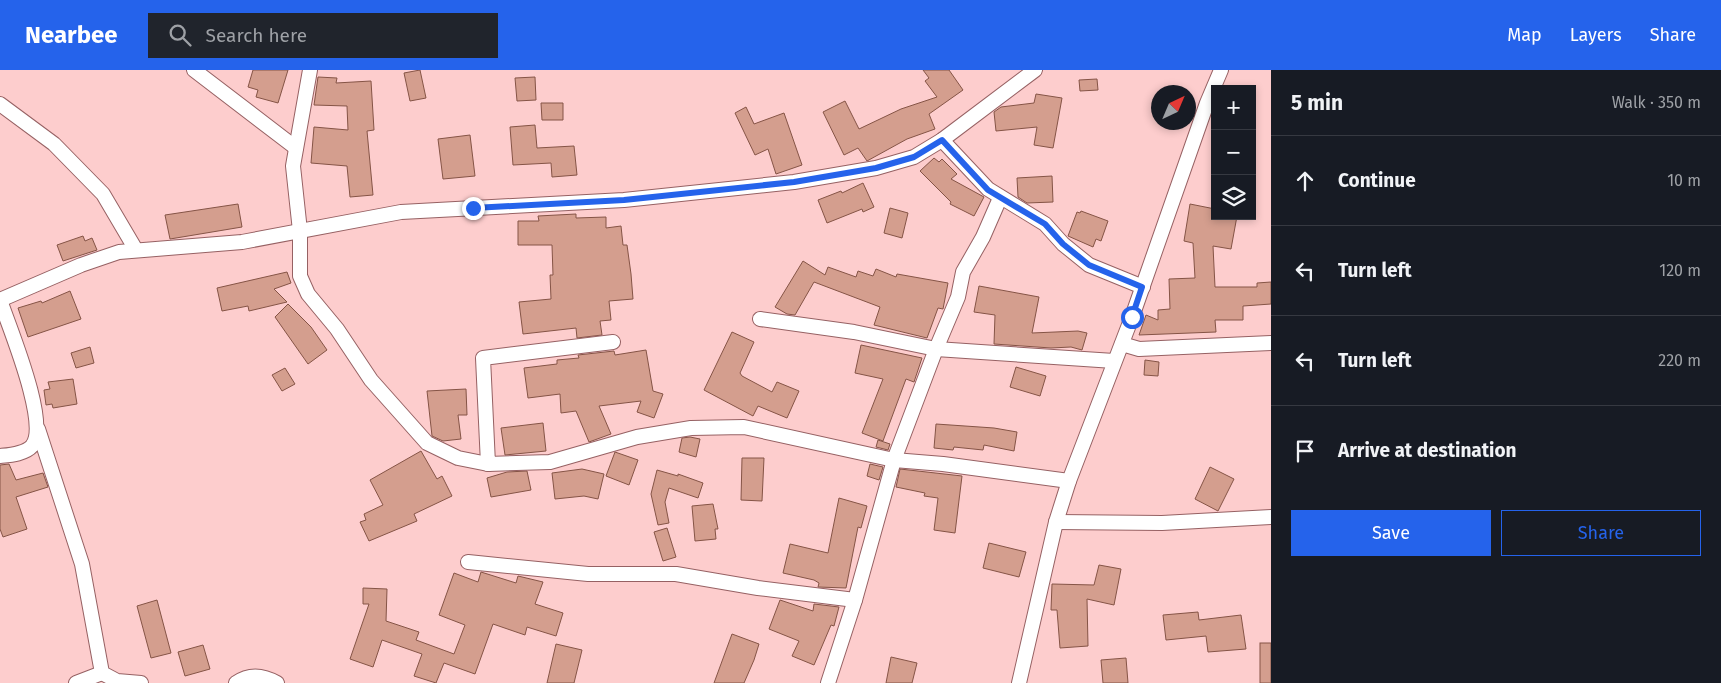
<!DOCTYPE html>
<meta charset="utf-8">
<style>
body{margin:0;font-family:"Fira Sans",sans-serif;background:#20242c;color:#f1f3f6}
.controls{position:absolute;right:15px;top:15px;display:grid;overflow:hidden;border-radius:0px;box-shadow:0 2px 8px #0003}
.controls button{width:45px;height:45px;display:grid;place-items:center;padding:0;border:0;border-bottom:1px solid #363941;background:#171b24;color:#f1f3f6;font:25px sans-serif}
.compass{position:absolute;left:1151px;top:15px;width:45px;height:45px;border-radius:50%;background:#171b24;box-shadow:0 2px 8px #0003;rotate:44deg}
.stop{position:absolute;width:15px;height:15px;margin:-11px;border:4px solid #2563eb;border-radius:50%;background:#fff}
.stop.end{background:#2563eb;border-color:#fff;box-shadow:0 1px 5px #0008}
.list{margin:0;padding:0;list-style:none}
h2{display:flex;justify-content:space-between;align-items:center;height:65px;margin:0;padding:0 20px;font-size:21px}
h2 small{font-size:16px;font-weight:400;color:#9ea1a6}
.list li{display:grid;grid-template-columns:32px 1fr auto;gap:15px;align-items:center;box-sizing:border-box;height:90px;padding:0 20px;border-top:1px solid #363941}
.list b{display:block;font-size:19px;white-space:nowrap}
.list em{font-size:16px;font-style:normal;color:#9ea1a6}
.actions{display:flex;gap:10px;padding:15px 20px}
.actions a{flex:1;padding:11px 0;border:1px solid #2563eb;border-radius:0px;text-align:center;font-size:18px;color:#2563eb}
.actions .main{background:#2563eb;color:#fff}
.icon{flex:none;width:28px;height:28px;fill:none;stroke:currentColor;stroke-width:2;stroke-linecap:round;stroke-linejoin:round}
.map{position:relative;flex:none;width:1271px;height:613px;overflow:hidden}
header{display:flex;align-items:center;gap:30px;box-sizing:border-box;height:70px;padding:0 25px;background:#2563eb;color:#fff}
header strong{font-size:24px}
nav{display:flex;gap:28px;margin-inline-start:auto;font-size:18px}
.search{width:350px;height:45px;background:#20242c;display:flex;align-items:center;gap:12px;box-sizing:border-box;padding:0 18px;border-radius:0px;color:#9ea1a6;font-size:19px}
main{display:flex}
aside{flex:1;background:#171b24}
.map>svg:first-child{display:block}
.building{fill:#d49e8e;stroke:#855446}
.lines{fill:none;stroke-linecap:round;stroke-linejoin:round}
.street-casing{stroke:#966163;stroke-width:16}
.street{stroke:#fff;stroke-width:14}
.route{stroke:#2563eb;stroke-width:6}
</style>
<header>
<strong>Nearbee</strong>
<div class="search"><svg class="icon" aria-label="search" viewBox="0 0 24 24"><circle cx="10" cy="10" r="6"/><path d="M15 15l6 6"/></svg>Search here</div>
<nav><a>Map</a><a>Layers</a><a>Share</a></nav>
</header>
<main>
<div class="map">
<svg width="1271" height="613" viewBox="0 0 1271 613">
<rect width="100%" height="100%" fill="#fdcdcd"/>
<g class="building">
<path d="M253,0H288L278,33L256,27L258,20L248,17Z"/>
<path d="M420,0L426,28L410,31L404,3Z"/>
<path d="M923,0H949L963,20L929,44L935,59L907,69L867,91L858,78L844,85L823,42L845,31L859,59L901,39L937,27L925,11L929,8Z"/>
<path d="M318,7L337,8L336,13L371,11L374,60L367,61L373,125L350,127L347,96L311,93L314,57L348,60L347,36L314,35Z"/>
<path d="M535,7L536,30L517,31L515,8Z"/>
<path d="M1097,9L1098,20L1080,21L1079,10Z"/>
<path d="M1036,24L1062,28L1053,78L1034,75L1037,57L996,61L994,42L1001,37L1034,33Z"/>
<path d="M541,33H563V50H542Z"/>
<path d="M746,37L754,54L784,43L802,95L776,104L768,79L755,85L735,43Z"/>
<path d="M535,55L537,78L574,76L577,105L552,107L551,93L513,95L510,57Z"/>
<path d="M470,65L475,106L443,109L438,69Z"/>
<path d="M934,88L939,92L942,89L957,104L951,109L984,127L974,146L950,134L951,132L920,101Z"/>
<path d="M1052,106L1053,132L1027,133L1018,127L1017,108Z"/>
<path d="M863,113L874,137L863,142L862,139L827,153L818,130L841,121L842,123Z"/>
<path d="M238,134L242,157L170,169L165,145Z"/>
<path d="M1190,134L1215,139V146H1237L1231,179L1213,176L1215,217H1257V213L1271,212V234L1243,236V250H1215L1216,262L1139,265L1146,245L1158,250V240L1170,239L1169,209L1195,208L1193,173L1184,171Z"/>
<path d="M890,138L908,143L902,168L884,163Z"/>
<path d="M1081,141L1108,151L1101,171L1096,169L1093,177L1068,166L1077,142L1080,143Z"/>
<path d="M576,144V148L606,147V158L621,156L623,175H627L631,204L633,229L609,231L611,250L600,251L602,265L577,268L576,258L523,264L519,232L551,229L550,205H553L552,175H518V151H539L538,146Z"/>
<path d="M83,166L85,171L92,168L97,180L63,191L57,175Z"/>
<path d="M803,191L825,205L828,197L856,207L858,201L873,206L876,199L896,207L897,204L948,213L943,239L938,238L927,268L874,255L880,237L814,212L795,245L787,244L775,237Z"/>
<path d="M287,202L291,213L274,219L287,232L249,241L248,236L222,241L217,218Z"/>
<path d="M979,216L1039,227L1032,263L1078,261L1087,263L1082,280L1071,277L1051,278L994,274L995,245L974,242Z"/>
<path d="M70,221L81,249L28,267L18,238L41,231L42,233Z"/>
<path d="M288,234L311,257L327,280L308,294L275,247Z"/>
<path d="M732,262L754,272L740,303L742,306L772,322L777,312L799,321L787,348L758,336L753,346L704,320Z"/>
<path d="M861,275L922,288L914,312L906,309L883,371L862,363L883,309L855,303Z"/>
<path d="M90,277L94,293L76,298L71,283Z"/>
<path d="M646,280L653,321L663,324L654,348L637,342L641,331L599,336L611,364L589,372L576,341L561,343L560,324L528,328L524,298L557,294V290L579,288L578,285L614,281L615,285Z"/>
<path d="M1145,290L1159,292L1158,306L1144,305Z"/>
<path d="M1016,297L1046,306L1040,326L1010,317Z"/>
<path d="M285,298L295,314L282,321L272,305Z"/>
<path d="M73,309L77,334L53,338L52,334L46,335L44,320L50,319L48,312Z"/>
<path d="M466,319L467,345H458L461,369L443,371L432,366L427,321Z"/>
<path d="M543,353L546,381L505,385L501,358Z"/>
<path d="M936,354L994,358L1017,362L1014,381L984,375L983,380L954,377L953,380L934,378Z"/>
<path d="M690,367L700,369L696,387L679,382L682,368Z"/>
<path d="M878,370L890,374L888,380L876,377Z"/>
<path d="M421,381L437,409L442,406L452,426L414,444L417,451L369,471L360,452L366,450L364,444L383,435L370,410Z"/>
<path d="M615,382L638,390L629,415L606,406Z"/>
<path d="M742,388H764L762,431L741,430Z"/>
<path d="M9,394L16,410L43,403L48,417L16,427L27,459L3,467L0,459V395Z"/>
<path d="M870,394L883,397L879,410L867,406Z"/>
<path d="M1210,397L1234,409L1218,441L1195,429Z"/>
<path d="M582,399L604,404L598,429L584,426L555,429L552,403Z"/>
<path d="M900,399L962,406L955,463L934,460L938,428L924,426L925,423L896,417Z"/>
<path d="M657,400L678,406V404L703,413L698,428L669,418L665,432L669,453L658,455L651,424Z"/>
<path d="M527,401L531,420L491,427L487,408L507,402Z"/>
<path d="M839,428L867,436L861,458L858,457L846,518L818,517L819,513L814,510L783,503L790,474L828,483Z"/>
<path d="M713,434L718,459H715L716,469L695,471L692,436Z"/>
<path d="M667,458L676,487L663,491L654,462Z"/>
<path d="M989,473L1026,482L1019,507L983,498Z"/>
<path d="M1099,495L1121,499L1114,535L1087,529L1088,576L1060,578L1057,540H1051L1052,514L1094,515Z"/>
<path d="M481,502L516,513L518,506L543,512L535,534L563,543L556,566L527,557L525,565L493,554L475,604L444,593L436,613L414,606L422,584L382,570L373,597L350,589L369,534H363V518L387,519L386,551L419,562L416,570L454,584L465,555L439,545L454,503L478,512Z"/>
<path d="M157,530L171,583L151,588L137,536Z"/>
<path d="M780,530L813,541L814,534L839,537L834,556L831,555L814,595L792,586L799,571L769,559Z"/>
<path d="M1198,542L1199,550L1241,545L1246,579L1208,582L1206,566L1166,570L1163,545Z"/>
<path d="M732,564L759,574L754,590L744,613H714Z"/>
<rect x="1260" y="573" width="11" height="40"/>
<path d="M556,574L582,580L574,613H547Z"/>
<path d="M203,575L210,599L185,606L178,582Z"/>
<path d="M891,587L917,593L912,613H886Z"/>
<path d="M1126,588L1128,613H1103L1101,590Z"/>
</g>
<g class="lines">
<g class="street-casing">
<g id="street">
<path d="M194,0L296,78"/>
<path d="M310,0L293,96L300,161V206L308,224L337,259L371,310L427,373L458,388L488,394"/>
<path d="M0,34L54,74L103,124L136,180"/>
<path d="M942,70L988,119L1045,154L1063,174L1089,195L1143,217"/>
<path d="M0,230L81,195L119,182L242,172L401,142L624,130L794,112L876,98L914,87L942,70L1035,0"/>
<path d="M760,249L854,262L936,279L1114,291"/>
<path d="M613,272L483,288L488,394L550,392L637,367L691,358L744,357L894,390L943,394L1069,411"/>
<path d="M1122,274L1139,279L1271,273"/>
<path d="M38,359L82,494L102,603L117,611L141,613"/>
<path d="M0,386C10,385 25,384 32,376C50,354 9,257 0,230"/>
<path d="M1056,452L1162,453L1271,447"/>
<path d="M468,492L588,504H676L758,518L855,530"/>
<path d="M76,613L102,603"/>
<path d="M236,613C250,603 263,605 277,613"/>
<path d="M828,613L855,530L894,390L936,279L958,227L963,202L983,167L1000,128"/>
<path d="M1019,613L1056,452L1069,411L1132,247L1207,33L1221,0"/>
</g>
</g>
<use href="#street" class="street"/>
</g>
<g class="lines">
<path class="route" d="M473,138L624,130L794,112L876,98L914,87L942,70L988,120L1045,154L1063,174L1089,195L1142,217L1132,247"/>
</g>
</svg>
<div class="controls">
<button>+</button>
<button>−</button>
<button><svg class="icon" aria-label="layers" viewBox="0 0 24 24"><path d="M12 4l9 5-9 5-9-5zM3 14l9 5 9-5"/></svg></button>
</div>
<svg class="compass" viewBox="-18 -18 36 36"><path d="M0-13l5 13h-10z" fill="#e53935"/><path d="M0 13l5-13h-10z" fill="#9ea1a6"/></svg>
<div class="stop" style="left:1132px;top:247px"></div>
<div class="stop end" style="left:473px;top:138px"></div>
</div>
<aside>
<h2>5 min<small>Walk · 350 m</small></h2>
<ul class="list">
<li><svg class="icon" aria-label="ahead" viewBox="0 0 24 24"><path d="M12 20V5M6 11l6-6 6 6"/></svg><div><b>Continue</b></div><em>10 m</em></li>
<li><svg class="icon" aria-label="left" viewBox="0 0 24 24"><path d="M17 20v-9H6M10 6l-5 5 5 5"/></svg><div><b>Turn left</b></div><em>120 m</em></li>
<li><svg class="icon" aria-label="left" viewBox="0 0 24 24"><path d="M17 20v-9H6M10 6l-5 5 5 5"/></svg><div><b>Turn left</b></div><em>220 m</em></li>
<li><svg class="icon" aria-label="arrive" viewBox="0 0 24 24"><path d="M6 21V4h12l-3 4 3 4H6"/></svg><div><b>Arrive at destination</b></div></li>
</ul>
<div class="actions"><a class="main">Save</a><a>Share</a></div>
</aside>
</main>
